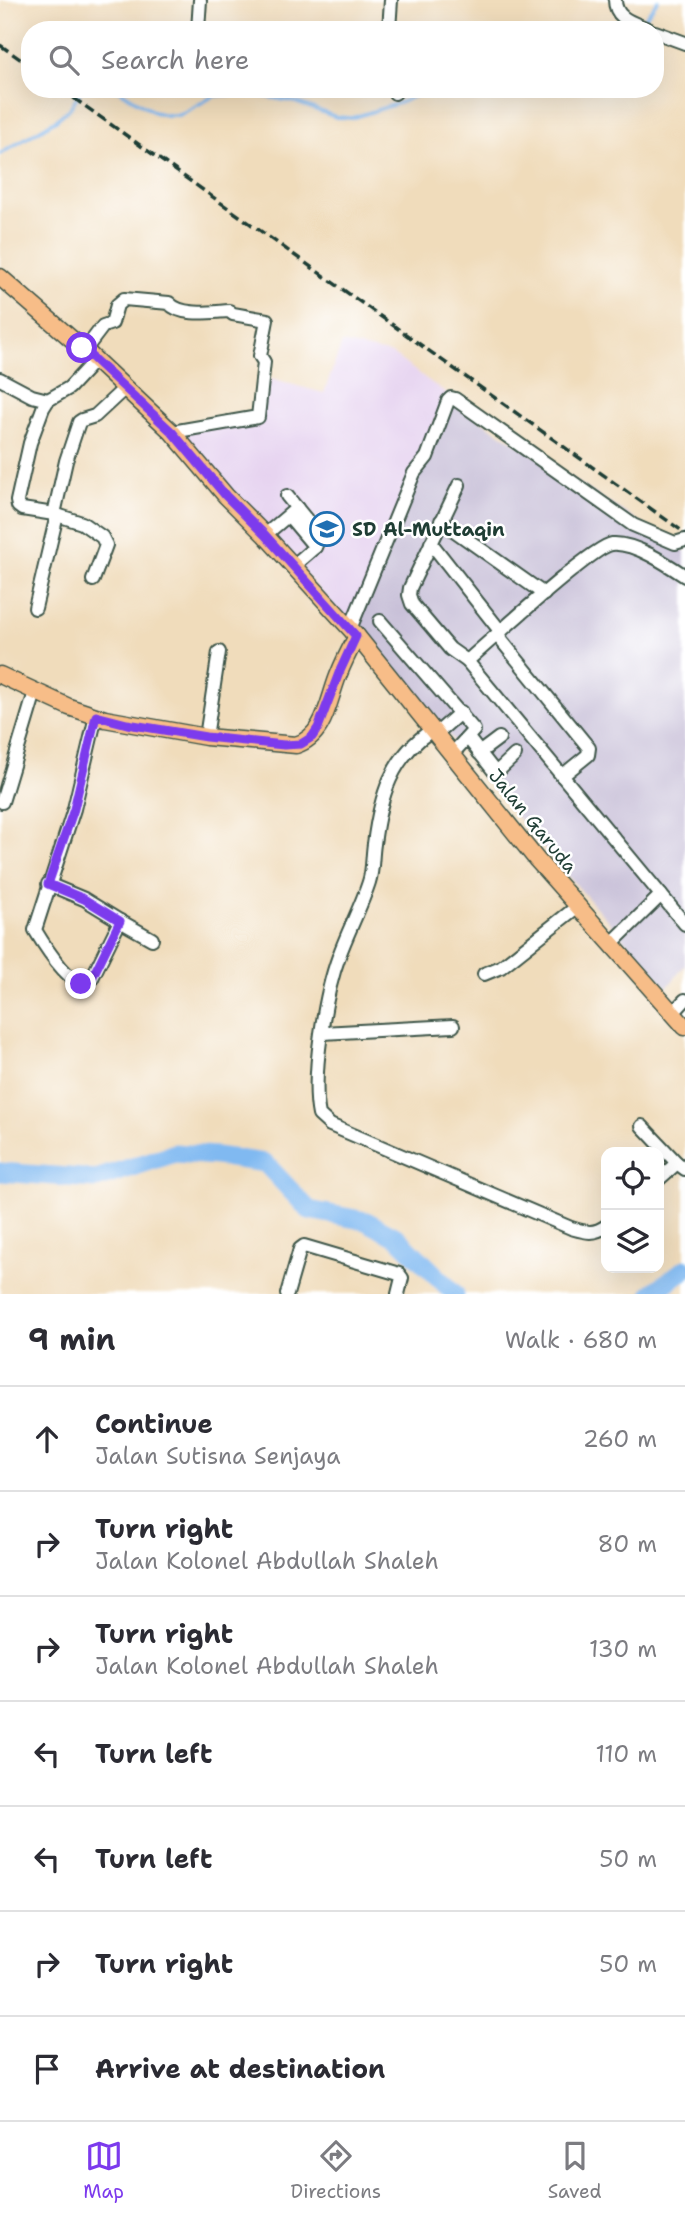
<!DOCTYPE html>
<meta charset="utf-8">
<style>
body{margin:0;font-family:"Shantell Sans",sans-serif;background:#f7f7f7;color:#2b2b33}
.controls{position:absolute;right:21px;bottom:21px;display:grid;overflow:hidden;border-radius:14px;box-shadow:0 7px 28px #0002}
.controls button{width:63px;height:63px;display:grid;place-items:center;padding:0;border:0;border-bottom:2px solid #e1e1e2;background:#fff;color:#2b2b33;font:35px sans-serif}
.stop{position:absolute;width:21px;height:21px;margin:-16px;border:5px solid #7c3aed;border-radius:50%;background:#fff}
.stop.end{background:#7c3aed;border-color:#fff;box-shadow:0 2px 7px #0008}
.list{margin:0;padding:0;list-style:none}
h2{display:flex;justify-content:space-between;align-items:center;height:91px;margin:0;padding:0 28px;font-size:30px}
h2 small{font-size:23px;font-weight:400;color:#7c7c81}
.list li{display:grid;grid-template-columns:46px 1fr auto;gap:21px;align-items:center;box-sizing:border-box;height:105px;padding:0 28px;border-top:2px solid #e1e1e2}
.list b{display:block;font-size:26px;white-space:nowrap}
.list p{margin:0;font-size:23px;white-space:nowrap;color:#7c7c81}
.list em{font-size:23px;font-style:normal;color:#7c7c81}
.icon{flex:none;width:38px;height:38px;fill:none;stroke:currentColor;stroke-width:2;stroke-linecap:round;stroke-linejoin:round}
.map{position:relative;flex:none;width:685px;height:1294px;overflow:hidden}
.search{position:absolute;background:#fff;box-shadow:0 7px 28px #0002;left:21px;right:21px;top:21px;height:77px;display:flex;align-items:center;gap:18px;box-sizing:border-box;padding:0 24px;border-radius:28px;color:#7c7c81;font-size:26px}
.sheet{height:826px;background:#fff}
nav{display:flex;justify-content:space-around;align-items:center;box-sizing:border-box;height:98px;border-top:2px solid #e1e1e2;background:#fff;font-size:19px;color:#7c7c81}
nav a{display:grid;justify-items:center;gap:4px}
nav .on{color:#7c3aed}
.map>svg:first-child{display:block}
.built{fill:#e6d3f0}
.industrial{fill:#c8c0d8}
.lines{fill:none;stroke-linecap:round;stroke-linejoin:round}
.stream{stroke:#80b9f1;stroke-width:3.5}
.river{stroke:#80b9f1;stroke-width:19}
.minor-casing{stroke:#3e5548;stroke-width:16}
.major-casing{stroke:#3e5548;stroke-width:19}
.minor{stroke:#fff;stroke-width:12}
.major{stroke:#f7bd88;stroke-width:16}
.rail{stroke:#1f3d34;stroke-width:3.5;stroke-dasharray:10 5;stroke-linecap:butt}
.route{stroke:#7c3aed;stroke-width:9}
.labels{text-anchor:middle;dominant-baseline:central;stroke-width:5;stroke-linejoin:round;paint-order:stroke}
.poi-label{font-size:19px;font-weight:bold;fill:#1f3d34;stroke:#fff;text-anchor:start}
.street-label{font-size:19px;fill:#1f3d34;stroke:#fff}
</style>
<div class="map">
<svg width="685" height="1294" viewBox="0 0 685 1294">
<rect width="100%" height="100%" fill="#fff"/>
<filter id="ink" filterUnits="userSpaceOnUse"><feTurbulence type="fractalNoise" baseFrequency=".0143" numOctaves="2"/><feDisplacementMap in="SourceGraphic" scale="14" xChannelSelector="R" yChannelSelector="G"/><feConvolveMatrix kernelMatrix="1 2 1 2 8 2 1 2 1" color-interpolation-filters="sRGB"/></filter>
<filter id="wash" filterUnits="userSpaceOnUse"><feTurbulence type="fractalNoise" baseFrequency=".00686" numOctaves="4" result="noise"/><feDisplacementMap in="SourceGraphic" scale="28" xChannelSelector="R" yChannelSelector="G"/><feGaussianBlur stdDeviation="1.57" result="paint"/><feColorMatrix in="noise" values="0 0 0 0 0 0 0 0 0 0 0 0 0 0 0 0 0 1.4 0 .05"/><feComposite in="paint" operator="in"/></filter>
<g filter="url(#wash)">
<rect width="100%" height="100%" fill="#f0dcbb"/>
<path class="built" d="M342,343L392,354L447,394L349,623L180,434L248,418L271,379L324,393Z"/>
<path class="industrial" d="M450,401L685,551V965L667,988L528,830L356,623Z"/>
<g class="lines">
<g class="stream">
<path d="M642,22L658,0"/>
<path d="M117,89L154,112L166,115H179L214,96L246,93L295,102L336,117L352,118L402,102L429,89"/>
<path d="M0,154L56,120L70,108L82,89"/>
</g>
<g class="river">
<path d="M0,1172L96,1179L175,1153L216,1156L265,1163L309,1210L366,1221L398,1238L455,1294"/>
<path d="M651,1294L685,1269"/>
</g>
</g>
</g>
<g filter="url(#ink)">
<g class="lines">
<g class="minor-casing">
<g id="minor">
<path d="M615,0C615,20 635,23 650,30"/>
<path d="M198,30L200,0"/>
<path d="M389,30L391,0"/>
<path d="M655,32L685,43"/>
<path d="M394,89L395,93"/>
<path d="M84,351L103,326L112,323L117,305L124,299L169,303C181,317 211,312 229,311L233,314L267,320L260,356L264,362L258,417L172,432"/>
<path d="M0,379L32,396L48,400"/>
<path d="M459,485L410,588L409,595L412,604L450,649L467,661L685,924"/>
<path d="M287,496L314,529L319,539L315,547L293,566"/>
<path d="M54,514L66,461L79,422L82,420L95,416L125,388"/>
<path d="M289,516L315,547"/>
<path d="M441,521L544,594"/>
<path d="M265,535L297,508"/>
<path d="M431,543L501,632"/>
<path d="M93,580L106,545L102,537L82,523L54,514L22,509L18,506L17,501L30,443L43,408L48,400L69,388L95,360"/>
<path d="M35,608L57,515"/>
<path d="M380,621L474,730L452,754"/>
<path d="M350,629L414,473L427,457L448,401L451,398L455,399L633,525L675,543L685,540"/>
<path d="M497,635L589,748L588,755L562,776"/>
<path d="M467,661C488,643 593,546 612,544C634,542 667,564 685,576"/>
<path d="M96,716L74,809L35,930C44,945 66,980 84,985L91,980L120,921L152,939"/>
<path d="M432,730C391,757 380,797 374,844C372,857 373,870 369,882C361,907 348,931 339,956C325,994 311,1076 319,1115L330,1125L571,1228C585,1232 594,1235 606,1226"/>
<path d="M436,734L461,712"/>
<path d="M206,737L219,652"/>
<path d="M468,738L494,771L499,770L515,755"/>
<path d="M479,753L499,738"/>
<path d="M2,802L35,692"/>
<path d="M48,884L84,899L120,921"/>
<path d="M611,944L661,895"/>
<path d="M484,974L501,967L578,906"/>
<path d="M673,1013L685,1000"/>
<path d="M322,1033L453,1026"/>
<path d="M642,1126L677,1163"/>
<path d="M659,1179L677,1163L685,1169"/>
<path d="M287,1294L300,1249L304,1246L399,1274L402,1278L398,1294"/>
</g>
</g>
<g class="major-casing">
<g id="major">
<path d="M0,277L89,354L172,432L226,496L265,535L357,636L537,860L685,1027"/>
<path d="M0,675L69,707L105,719L206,737L296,745C325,736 328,701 338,676C343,663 350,649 357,636"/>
</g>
</g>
<use href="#minor" class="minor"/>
<use href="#major" class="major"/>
<g class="rail">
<path d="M0,45L30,66"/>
<path d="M61,89L685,533"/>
</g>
</g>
</g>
<g class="lines" filter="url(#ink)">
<path class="route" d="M81,984H87L91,980L120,921L84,899L48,884L74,809L96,716L127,724L206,737L284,745L301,744L312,737L318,728L339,673L356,636L265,535L226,496L172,432L82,348"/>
</g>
<defs>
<g id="school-ring" transform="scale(1.75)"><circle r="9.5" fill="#fff" stroke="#1f6fb2" stroke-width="1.5"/><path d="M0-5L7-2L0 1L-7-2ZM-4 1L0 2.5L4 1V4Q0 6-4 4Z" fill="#1f6fb2"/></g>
</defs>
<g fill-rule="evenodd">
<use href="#school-ring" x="327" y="529"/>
</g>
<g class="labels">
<g class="poi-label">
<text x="352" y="529">SD Al-Muttaqin</text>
</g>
<g class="street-label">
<text transform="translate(533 821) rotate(51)">Jalan Garuda</text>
</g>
</g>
</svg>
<div class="controls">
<button><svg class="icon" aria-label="locate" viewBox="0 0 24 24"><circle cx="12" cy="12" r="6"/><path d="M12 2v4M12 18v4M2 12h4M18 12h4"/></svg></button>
<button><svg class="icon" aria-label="layers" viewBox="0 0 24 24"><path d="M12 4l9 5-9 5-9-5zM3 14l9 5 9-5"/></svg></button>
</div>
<div class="stop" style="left:82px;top:348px"></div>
<div class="stop end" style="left:81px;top:984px"></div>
<div class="search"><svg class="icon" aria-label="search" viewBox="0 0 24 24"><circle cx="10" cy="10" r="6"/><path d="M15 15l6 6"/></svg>Search here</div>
</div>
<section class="sheet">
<h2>9 min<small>Walk · 680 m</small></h2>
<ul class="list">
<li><svg class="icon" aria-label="ahead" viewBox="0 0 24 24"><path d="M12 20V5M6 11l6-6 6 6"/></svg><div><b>Continue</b><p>Jalan Sutisna Senjaya</p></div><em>260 m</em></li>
<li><svg class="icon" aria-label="right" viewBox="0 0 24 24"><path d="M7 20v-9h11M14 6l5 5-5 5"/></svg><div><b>Turn right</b><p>Jalan Kolonel Abdullah Shaleh</p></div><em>80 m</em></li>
<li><svg class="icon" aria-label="right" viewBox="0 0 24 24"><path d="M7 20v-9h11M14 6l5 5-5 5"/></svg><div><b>Turn right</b><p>Jalan Kolonel Abdullah Shaleh</p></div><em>130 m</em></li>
<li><svg class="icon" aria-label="left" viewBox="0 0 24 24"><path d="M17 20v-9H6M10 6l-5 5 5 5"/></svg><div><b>Turn left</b></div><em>110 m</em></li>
<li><svg class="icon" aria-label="left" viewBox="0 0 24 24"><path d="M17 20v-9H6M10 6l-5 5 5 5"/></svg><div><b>Turn left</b></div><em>50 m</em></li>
<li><svg class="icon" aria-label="right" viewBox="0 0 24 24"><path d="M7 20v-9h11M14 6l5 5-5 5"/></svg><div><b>Turn right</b></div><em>50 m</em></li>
<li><svg class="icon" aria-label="arrive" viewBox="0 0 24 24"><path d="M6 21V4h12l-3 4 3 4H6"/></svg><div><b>Arrive at destination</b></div></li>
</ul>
</section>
<nav>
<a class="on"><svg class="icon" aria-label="map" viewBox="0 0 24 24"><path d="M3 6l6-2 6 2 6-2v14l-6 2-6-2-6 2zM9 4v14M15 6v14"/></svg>Map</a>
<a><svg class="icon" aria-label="directions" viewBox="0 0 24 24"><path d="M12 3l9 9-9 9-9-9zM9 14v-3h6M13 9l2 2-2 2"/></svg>Directions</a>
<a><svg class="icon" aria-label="saved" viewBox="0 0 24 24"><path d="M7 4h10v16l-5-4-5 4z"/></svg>Saved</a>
</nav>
